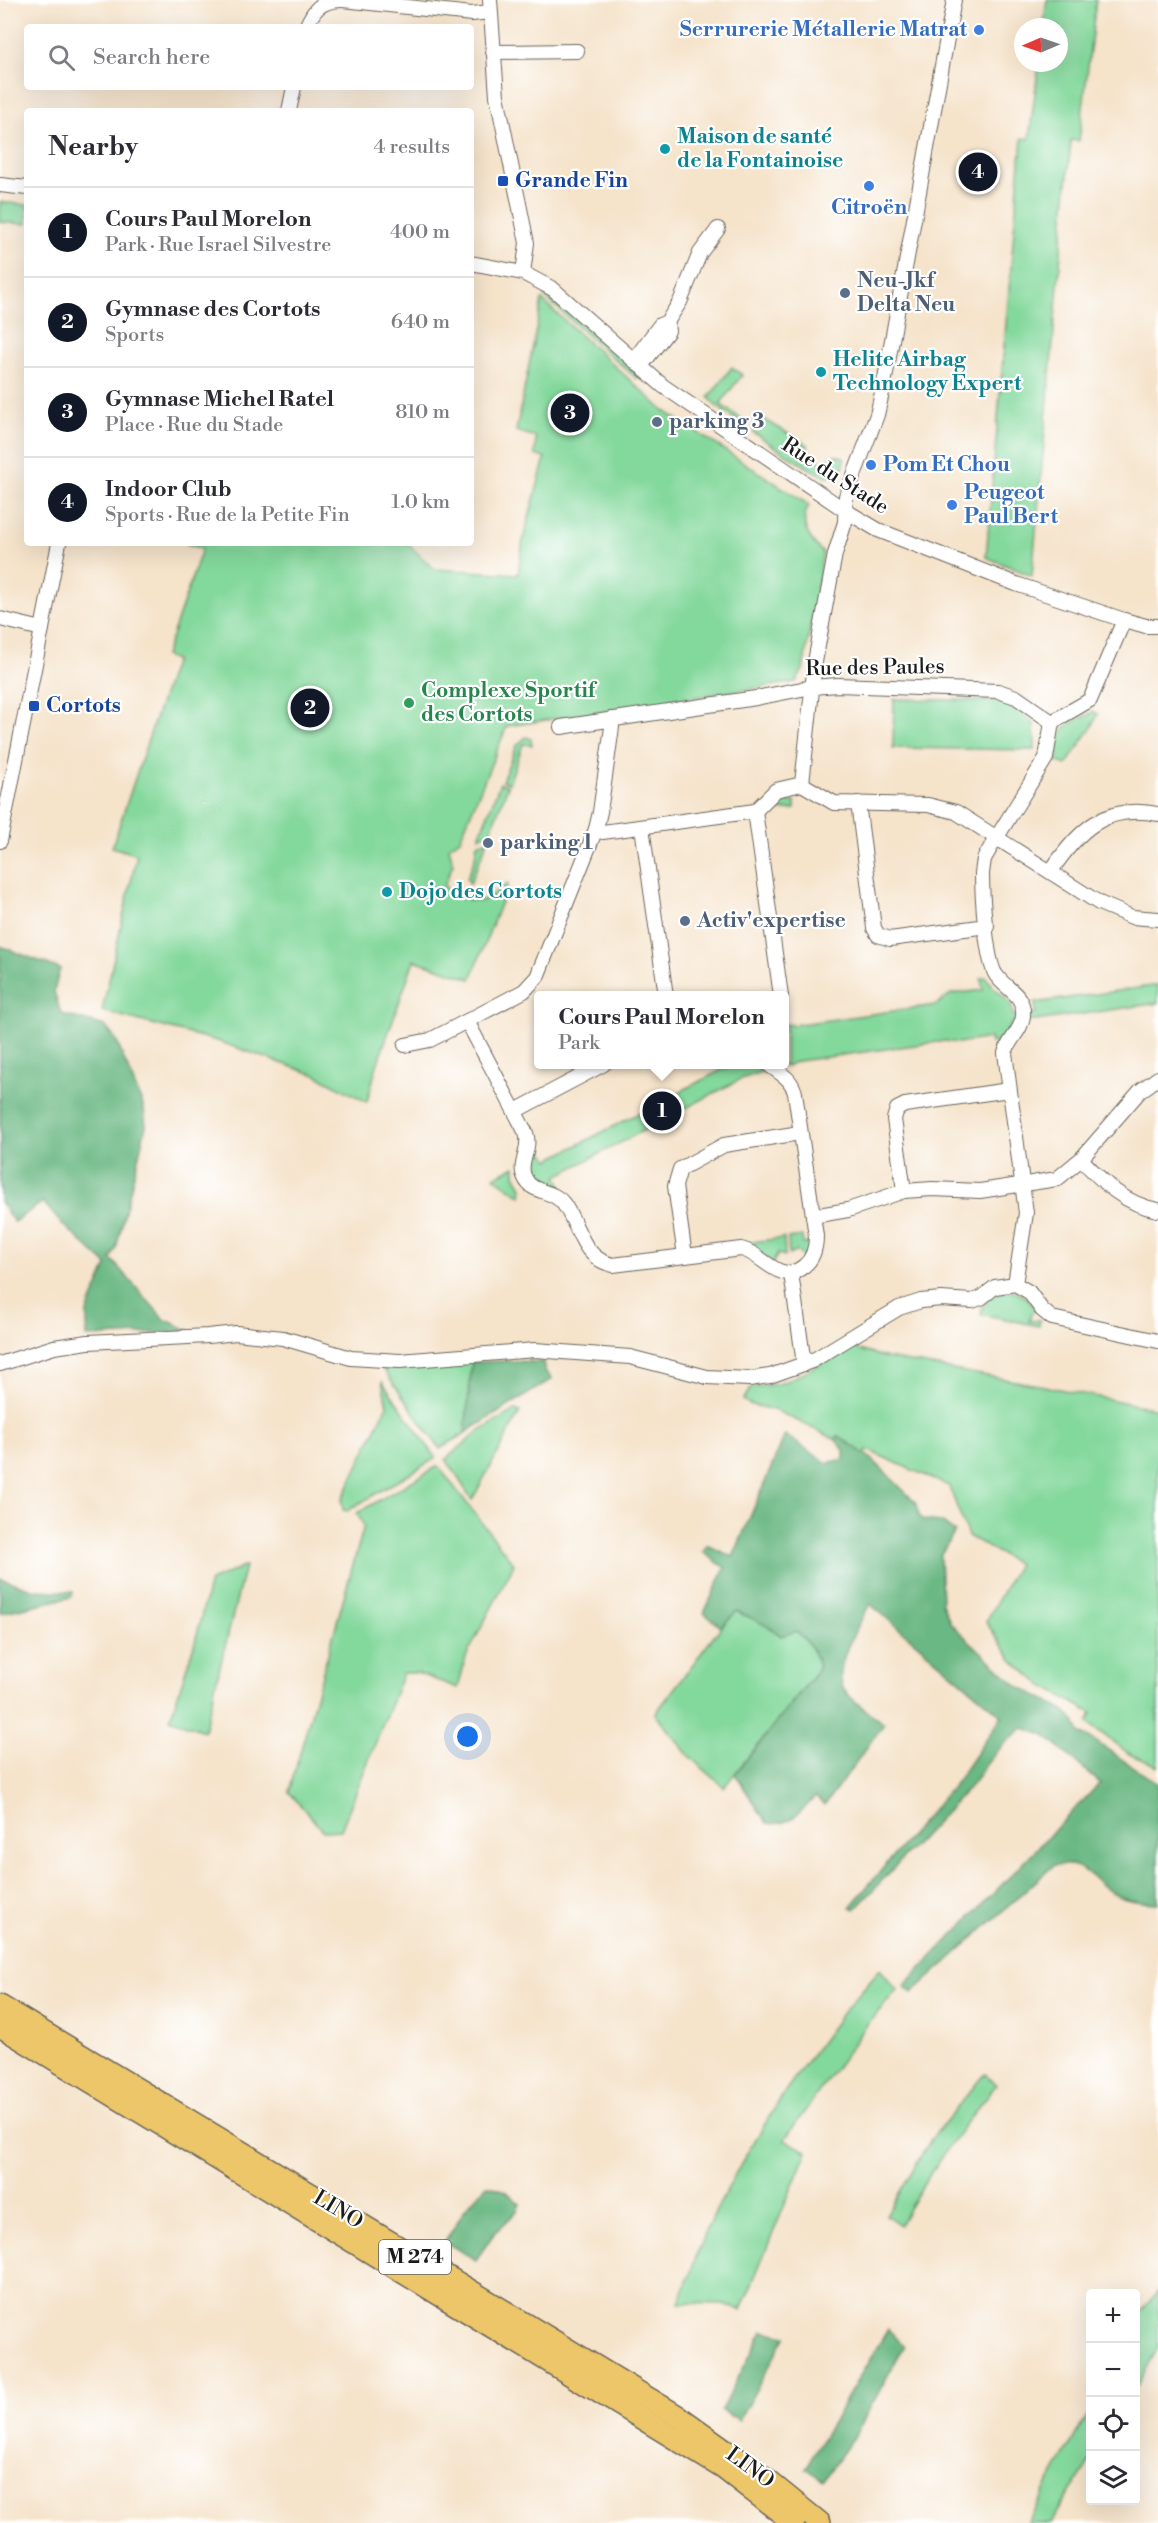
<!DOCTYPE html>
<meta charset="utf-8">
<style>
body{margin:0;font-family:"Libre Bodoni",serif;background:#f7f7f7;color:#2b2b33}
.controls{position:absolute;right:18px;bottom:18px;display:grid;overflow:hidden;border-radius:6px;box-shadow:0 6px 24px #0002}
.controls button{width:54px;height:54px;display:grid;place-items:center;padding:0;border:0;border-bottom:2px solid #e1e1e2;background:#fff;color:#2b2b33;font:30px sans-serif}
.compass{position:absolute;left:1014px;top:18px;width:54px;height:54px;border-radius:50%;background:#fff;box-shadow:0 6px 24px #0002;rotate:268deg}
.you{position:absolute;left:468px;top:1737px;width:21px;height:21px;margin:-15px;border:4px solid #fff;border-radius:50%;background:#1a73e8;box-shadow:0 0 0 9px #1a73e833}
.badge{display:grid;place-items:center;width:39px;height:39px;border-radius:50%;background:#111827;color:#fff;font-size:20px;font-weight:700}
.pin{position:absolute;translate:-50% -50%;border:3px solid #fff;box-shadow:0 2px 6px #0006}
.popup{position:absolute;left:534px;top:991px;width:255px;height:78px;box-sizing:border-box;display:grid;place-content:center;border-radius:6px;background:#fff;filter:drop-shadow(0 2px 4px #0005);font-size:20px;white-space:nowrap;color:#7c7c81}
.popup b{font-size:22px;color:#2b2b33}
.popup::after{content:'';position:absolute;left:50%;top:100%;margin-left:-12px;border:12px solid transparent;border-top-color:#fff}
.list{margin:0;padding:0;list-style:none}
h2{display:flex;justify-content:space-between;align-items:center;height:78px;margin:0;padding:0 24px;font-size:26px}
h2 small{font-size:20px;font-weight:400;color:#7c7c81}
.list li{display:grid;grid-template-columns:39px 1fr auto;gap:18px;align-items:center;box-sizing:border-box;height:90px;padding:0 24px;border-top:2px solid #e1e1e2}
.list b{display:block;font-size:22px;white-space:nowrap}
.list p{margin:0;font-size:20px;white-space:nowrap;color:#7c7c81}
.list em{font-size:20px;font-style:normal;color:#7c7c81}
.icon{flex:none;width:33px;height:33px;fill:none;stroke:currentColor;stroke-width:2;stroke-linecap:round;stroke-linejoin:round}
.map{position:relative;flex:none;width:1158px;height:2523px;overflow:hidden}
.search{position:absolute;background:#fff;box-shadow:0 6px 24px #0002;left:24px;top:24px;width:450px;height:66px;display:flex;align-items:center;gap:15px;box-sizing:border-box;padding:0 21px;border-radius:6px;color:#7c7c81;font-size:22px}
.panel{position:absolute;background:#fff;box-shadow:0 6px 24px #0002;left:24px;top:108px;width:450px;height:438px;border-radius:6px}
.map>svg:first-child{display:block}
.green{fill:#83d89b;stroke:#507a5c;stroke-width:1.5}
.forest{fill:#6ab883;stroke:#436a50;stroke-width:1.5}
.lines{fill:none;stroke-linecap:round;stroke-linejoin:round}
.minor-casing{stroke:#686259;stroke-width:16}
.trunk-casing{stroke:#686259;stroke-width:24}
.minor{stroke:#fff;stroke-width:14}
.trunk{stroke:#ecc669;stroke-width:21}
.shop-dot{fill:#3f7fe0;stroke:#fff;stroke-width:2}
.culture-dot{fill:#0f9aa8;stroke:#fff;stroke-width:2}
.transit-dot{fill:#1a4fb4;stroke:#fff;stroke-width:2}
.service-dot{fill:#5c6f8a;stroke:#fff;stroke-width:2}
.leisure-dot{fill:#2e9e5b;stroke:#fff;stroke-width:2}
.labels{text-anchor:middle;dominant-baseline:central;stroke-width:4.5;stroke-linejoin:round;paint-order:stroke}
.shield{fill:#fff;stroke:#606060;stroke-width:1.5}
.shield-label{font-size:20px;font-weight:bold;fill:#1c1c1c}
.shop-label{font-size:21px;font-weight:bold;fill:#366cbe;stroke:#fff;text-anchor:start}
.culture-label{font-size:21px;font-weight:bold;fill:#0d838f;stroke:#fff;text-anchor:start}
.transit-label{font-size:21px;font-weight:bold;fill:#164399;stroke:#fff;text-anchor:start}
.service-label{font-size:21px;font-weight:bold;fill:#4e5e75;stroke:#fff;text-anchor:start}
.street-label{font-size:21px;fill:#1c1c1c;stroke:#fff}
.leisure-label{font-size:21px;font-weight:bold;fill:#27864d;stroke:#fff;text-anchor:start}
</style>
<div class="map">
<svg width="1158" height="2523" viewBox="0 0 1158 2523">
<rect width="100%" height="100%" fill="#fff"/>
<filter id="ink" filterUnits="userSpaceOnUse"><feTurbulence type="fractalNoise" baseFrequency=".0167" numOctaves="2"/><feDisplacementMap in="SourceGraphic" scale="12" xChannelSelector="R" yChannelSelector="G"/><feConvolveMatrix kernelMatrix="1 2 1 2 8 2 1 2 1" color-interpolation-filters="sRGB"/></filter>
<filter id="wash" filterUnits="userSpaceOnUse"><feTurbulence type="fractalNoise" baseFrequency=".008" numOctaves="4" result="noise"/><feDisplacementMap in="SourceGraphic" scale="24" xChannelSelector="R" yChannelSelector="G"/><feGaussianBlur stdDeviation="1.35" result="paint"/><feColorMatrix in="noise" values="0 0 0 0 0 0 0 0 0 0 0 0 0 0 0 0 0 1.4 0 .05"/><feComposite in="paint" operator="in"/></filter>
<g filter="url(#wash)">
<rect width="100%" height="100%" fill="#f5e3ca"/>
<g class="green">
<path d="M1047,0H1096L1079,141L1071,140L1032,576L986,557L1022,138L1029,139L1039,63H1059V27H1043Z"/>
<path d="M0,202L27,205V224L0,222Z"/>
<path d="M547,292L639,372L637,379L544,296Z"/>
<path d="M542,300L663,410L809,505C798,524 809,539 823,553L803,670L796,682L507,726L460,839L449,847L453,864L444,886C456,896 474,906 488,898C495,894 500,887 508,884L471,979L414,960L377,1065L367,1102L316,1075L217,1041L102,1011L137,855L112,847L175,660L165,656L202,549L185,543H407L434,569L518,574L523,540L545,458L535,455L536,437L516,431Z"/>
<path d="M732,367L742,375L720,404L746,422L741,424L715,405L709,397Z"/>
<path d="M758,418H762L808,445V449L816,460L823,462L835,455L844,457C844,461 845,466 841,470C839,473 833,476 828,476C816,476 767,441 754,433L753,427Z"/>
<path d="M894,699L996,701L1016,708L1034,724L1035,750L893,748Z"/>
<path d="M1093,712L1098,714L1092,727L1066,765L1056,761C1058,753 1057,745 1059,737C1065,722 1081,719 1093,712Z"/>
<path d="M526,737L531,739L532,745L523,744L509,783L502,781L517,745Z"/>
<path d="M500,783L508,786L490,832L479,837Z"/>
<path d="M786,792L787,802H795V809L768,812L764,811L770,802Z"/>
<path d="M488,840L470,884L467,879L475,858L477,844Z"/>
<path d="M986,977C997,997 1010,992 1014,1017L1036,1014L1035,1003L1158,985V1003L1035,1021L1013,1022L1000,1042L991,1043L990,1038L958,1043L945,1041L798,1061L786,1066L781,1065L785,1064V1024L793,1025L936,1005L951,994L983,990L981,978Z"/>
<path d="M731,1065H767L761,1068L764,1071L741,1079L557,1176L562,1186L558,1189L542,1184L531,1175V1164L538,1143L549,1160Z"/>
<path d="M515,1166V1175L522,1187L521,1196L494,1177Z"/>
<path d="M802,1236L803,1244L812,1243L805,1258L797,1251L789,1255L788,1238Z"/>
<path d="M784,1238L785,1256L778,1254L772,1264L750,1247L752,1242Z"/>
<path d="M1012,1290L1029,1299L1036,1310L1032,1312L1029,1321L1040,1320L1039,1326L981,1314C983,1298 996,1291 1012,1290Z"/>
<path d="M852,1348L887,1358L1044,1386L1158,1409V1766L1131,1755L1088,1723L1092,1713L1043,1686L1013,1661L986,1622L1018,1564L968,1536L949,1486L867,1450L864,1454L838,1436L835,1439L777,1411L749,1404L743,1400L751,1388L782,1383Z"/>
<path d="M472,1362L465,1433L440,1449L383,1369Z"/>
<path d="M382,1381L436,1458L347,1511L343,1510L342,1500L387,1405Z"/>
<path d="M515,1410L520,1412L472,1500L446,1459L478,1432Z"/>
<path d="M438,1466L514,1564L466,1657L458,1688L417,1673H403L341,1830L323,1831L289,1792L364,1526L357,1513Z"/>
<path d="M245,1566L204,1731L170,1719L195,1642L210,1581Z"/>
<path d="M736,1611C751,1619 769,1624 781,1636L797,1631L812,1648L819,1666L814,1675L724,1787L689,1756L655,1714L721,1627Z"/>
<path d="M880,1969L897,1990L866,2026L784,2140L807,2151L741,2310L724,2304L679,2303L707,2228L741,2163L786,2090L840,2016Z"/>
<path d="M985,2073L996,2085C960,2129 927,2174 900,2225L886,2215L930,2141Z"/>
<path d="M1158,2291V2348L1136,2387V2318Z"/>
<path d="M1090,2413V2461L1051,2523H1027L1079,2429Z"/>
</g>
<g class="forest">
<path d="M0,946L60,969L54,991L61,1014L105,1026L116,1040L144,1108L146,1126L116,1249L111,1259L164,1319L190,1331L87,1337V1312L107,1265L60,1222L43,1202L14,1222L0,1202Z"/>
<path d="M509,1361L543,1362L545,1371L552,1379L465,1433L472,1362Z"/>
<path d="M785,1435L827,1463L844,1459V1450L835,1439L838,1436L872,1459L916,1503L920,1517L924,1520L941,1522L955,1532L940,1555L942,1604L951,1624L1018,1686L1063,1709L1075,1721L1080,1734L1086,1735L1158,1784V1903C1144,1902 1129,1902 1116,1895C1090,1882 1090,1861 1054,1865L912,1993L904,1986L1100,1783L1044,1735L1023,1728C1003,1743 987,1761 974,1782L860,1904L855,1909L850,1907L957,1781L1002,1716L870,1604C859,1624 830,1670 845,1691C854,1703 872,1714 884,1724L825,1805L815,1797C801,1812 789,1827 767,1823L735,1774L814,1675L819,1666L812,1648L797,1631L781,1636C769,1624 751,1619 737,1611L721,1627L704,1613L725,1568L703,1552L707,1545L733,1557Z"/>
<path d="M0,1578L35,1590L73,1592L71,1597L0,1613Z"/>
<path d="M487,2185L506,2191L520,2204L517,2211L493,2235L476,2260L445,2242L467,2206Z"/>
<path d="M888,2329L904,2346L854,2437L823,2480L805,2468Z"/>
<path d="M763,2331L786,2336L739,2420L721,2410Z"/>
</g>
</g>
<g filter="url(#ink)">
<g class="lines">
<g class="minor-casing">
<g id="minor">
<path d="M343,0L472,14L490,12"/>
<path d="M490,0L497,96L527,243L523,273"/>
<path d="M306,27C314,9 320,1 341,0"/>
<path d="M493,52L577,51"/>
<path d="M289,111L294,87"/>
<path d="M0,185L27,188"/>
<path d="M471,263L523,273L553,289L663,386L846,511L878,530L1016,584L1124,620L1146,626H1158"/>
<path d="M634,360L660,325L667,322L680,302L700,253L718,229"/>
<path d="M641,366L668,331L667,322"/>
<path d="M0,619L42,629"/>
<path d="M1052,722L1090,700L1124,620"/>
<path d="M561,727L756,698L812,687L838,685L998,691L1016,697L1052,722"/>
<path d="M802,784L815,662L835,554L845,522L846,496L877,415L884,384L954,0"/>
<path d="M858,803L874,928L878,935L890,939L987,926"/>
<path d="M755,811L781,996"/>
<path d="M642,827L666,996"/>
<path d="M596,829L603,832L755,811L776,790L802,784L834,803L928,805L956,812L1099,903L1132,917L1158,919"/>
<path d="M0,841L59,543"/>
<path d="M1051,871C1078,831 1105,803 1158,814"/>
<path d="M467,1021L526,1133C532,1149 517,1164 525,1178C532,1194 552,1189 563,1203C580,1226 581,1258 613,1265L741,1249C763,1253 779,1287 804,1266C813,1259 816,1247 816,1236L795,1093C791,1077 780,1074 768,1064"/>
<path d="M405,1045L430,1040L467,1021L524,991L537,977L596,829L600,812L612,727L611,719"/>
<path d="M515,1111L604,1064"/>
<path d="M1081,1159C1104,1183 1124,1204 1158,1210"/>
<path d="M904,1191L894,1119L897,1109L905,1105L1009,1090"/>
<path d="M813,1216L848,1210L904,1191L932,1189L980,1191L1057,1179L1081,1159L1140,1091L1158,1078"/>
<path d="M685,1256L675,1186L680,1169L724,1145L800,1133"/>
<path d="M791,1273L804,1364"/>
<path d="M1015,1284L1026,1213L1005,1053C1009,1039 1022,1030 1023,1016C1025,994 1006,990 996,975C986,961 982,893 982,873L984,859L992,845L1046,758L1052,722"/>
<path d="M0,1364L54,1347L88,1342L208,1336L236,1333L283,1338L351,1358L400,1361L535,1350L630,1357L707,1377L749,1379L770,1376L812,1361L899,1308L921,1301L941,1299L972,1301L981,1298L995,1287L1015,1284L1029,1292L1042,1310L1052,1318L1158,1341"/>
</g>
</g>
<g class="trunk-casing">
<g id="trunk">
<path d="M0,2006L681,2418L762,2476L820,2523"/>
<path d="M0,2026L723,2468L794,2523"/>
</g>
</g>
<use href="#minor" class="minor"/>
<use href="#trunk" class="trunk"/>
</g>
</g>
<g class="shop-dot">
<circle cx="979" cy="30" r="6"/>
<circle cx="869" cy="186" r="6"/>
<circle cx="871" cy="465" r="6"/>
<circle cx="952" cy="505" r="6"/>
</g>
<g class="culture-dot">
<circle cx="665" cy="149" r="6"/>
<circle cx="821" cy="372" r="6"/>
<circle cx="387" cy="892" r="6"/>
</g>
<g class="transit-dot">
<rect x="497" y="175" width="12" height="12" rx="3"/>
<rect x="28" y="700" width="12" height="12" rx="3"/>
</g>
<g class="service-dot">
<circle cx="845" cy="293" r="6"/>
<circle cx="657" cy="422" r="6"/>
<circle cx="488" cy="843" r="6"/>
<circle cx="685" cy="921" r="6"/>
</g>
<circle class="leisure-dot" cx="409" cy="703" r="6"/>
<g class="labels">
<rect class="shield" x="379" y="2240" width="72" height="34" rx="4.5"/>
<g class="shield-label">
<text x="415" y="2257">M 274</text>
</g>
<g class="shop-label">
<text x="967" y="30" text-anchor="end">Serrurerie Métallerie Matrat</text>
<text x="869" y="208" text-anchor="middle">Citroën</text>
<text x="883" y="465">Pom Et Chou</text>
<text x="964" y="493">Peugeot<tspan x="964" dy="24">Paul Bert</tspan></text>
</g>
<g class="culture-label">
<text x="677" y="137">Maison de santé<tspan x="677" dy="24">de la Fontainoise</tspan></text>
<text x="833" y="360">Helite Airbag<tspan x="833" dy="24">Technology Expert</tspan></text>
<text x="399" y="892">Dojo des Cortots</text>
</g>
<g class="transit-label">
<text x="515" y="181">Grande Fin</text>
<text x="46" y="706">Cortots</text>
</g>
<g class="service-label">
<text x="857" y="281">Neu-Jkf<tspan x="857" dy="24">Delta Neu</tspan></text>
<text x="669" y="422">parking 3</text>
<text x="500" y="843">parking 1</text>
<text x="697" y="921">Activ'expertise</text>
</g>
<g class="street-label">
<text transform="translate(835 476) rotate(33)">Rue du Stade</text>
<text transform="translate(875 668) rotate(-1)">Rue des Paules</text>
<text transform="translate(338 2210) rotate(31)">LINO</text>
<text transform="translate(750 2468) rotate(36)">LINO</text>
</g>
<g class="leisure-label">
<text x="421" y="691">Complexe Sportif<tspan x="421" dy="24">des Cortots</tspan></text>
</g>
</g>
</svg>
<div class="controls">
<button>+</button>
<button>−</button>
<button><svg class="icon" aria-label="locate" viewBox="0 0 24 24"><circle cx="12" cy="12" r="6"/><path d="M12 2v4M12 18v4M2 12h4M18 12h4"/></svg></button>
<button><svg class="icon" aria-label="layers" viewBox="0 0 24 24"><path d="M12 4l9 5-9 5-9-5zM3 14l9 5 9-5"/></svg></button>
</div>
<svg class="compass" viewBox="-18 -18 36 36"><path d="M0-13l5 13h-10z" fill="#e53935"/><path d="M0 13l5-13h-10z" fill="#7c7c81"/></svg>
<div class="you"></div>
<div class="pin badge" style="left:662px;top:1111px">1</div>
<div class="popup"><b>Cours Paul Morelon</b>Park</div>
<div class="pin badge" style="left:310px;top:708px">2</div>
<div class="pin badge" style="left:570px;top:413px">3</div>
<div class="pin badge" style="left:978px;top:172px">4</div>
<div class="search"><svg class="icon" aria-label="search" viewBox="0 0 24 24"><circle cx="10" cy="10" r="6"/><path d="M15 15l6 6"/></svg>Search here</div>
<section class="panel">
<h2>Nearby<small>4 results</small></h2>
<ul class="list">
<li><span class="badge">1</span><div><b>Cours Paul Morelon</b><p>Park · Rue Israel Silvestre</p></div><em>400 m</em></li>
<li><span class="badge">2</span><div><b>Gymnase des Cortots</b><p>Sports</p></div><em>640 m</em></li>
<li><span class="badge">3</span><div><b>Gymnase Michel Ratel</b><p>Place · Rue du Stade</p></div><em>810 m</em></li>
<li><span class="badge">4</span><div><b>Indoor Club</b><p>Sports · Rue de la Petite Fin</p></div><em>1.0 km</em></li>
</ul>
</section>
</div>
